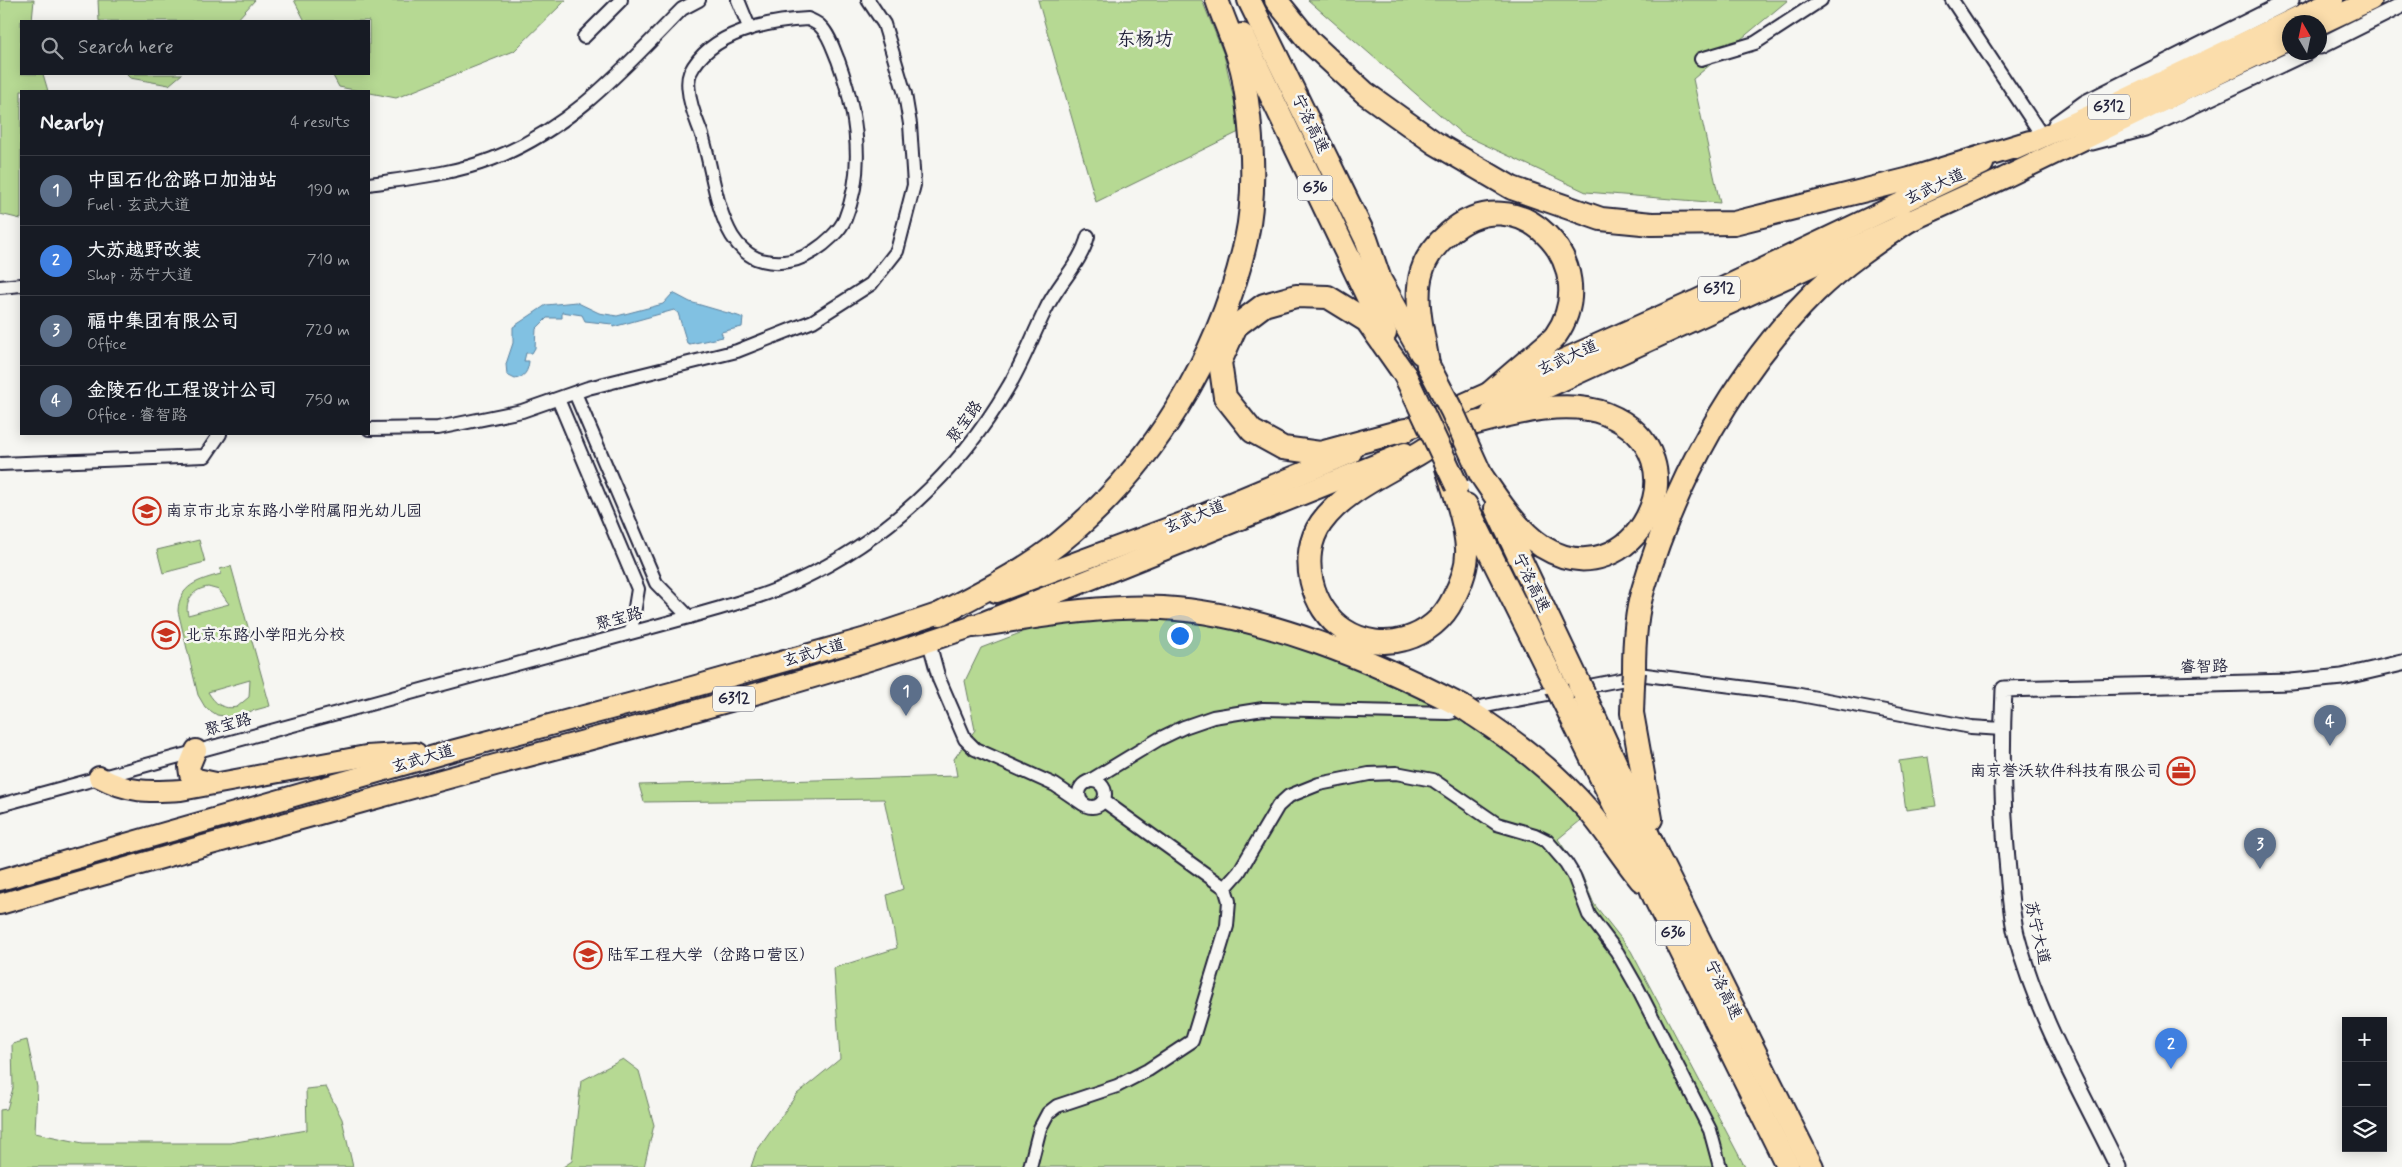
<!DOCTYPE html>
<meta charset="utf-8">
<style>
body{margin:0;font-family:Mynerve,"LXGW WenKai TC",sans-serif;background:#20242c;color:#f1f3f6}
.controls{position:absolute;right:15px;bottom:15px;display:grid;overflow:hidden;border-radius:0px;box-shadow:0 2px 12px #0003}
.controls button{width:45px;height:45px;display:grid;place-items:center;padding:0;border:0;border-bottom:1px solid #363941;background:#171b24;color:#f1f3f6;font:25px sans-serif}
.compass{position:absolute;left:2282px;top:15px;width:45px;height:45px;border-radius:50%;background:#171b24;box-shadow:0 2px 12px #0003;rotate:351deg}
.you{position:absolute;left:1179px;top:635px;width:18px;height:18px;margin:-12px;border:4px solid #fff;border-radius:50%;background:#1a73e8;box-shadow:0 0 0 8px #1a73e833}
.badge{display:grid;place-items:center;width:32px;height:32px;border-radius:50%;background:#c8321e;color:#fff;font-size:16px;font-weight:700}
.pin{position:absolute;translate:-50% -41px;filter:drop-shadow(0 1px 2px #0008)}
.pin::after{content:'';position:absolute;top:26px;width:18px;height:15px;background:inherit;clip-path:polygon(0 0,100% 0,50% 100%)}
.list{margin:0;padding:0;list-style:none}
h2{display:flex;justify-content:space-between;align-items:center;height:65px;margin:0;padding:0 20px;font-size:21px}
h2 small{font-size:16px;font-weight:400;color:#9ea1a6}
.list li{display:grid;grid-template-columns:32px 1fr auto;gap:15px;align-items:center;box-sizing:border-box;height:70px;padding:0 20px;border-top:1px solid #363941}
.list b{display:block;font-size:19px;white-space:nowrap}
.list p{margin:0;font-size:16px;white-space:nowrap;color:#9ea1a6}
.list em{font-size:16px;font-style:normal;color:#9ea1a6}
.icon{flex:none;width:28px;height:28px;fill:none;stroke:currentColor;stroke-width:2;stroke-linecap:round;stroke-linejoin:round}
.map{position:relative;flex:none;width:2402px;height:1167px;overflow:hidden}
.search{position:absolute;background:#171b24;box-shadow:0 2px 12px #0003;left:20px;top:20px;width:350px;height:55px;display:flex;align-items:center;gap:12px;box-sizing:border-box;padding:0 18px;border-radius:0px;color:#9ea1a6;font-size:19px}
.panel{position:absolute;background:#171b24;box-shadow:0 2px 12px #0003;left:20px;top:90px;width:350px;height:345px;border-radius:0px}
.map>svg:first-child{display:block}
.green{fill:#b6d993;stroke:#6c7e67;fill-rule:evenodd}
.water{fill:#81c1e2;stroke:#5b819f}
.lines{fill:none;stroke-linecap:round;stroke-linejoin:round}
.minor-casing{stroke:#22223b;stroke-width:16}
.tertiary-casing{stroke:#22223b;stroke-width:19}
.trunk-casing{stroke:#22223b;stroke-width:24}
.motorway-casing{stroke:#22223b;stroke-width:26}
.minor{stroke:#f6f6f2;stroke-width:12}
.tertiary{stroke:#f6f6f2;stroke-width:15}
.trunk{stroke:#fbddab;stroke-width:20}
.motorway{stroke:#fbddab;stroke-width:22}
.motorway-bridge-casing{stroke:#22223b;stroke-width:26;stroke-linecap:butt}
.motorway-bridge{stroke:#fbddab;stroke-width:22}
.labels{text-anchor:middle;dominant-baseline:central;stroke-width:5;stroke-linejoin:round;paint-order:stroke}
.shield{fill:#f6f6f2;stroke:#626272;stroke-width:1}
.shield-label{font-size:15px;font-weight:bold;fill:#22223b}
.street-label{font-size:16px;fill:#22223b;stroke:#f6f6f2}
.poi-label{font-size:16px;fill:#22223b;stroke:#f6f6f2;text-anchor:start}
.quarter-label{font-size:19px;fill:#22223b;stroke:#f6f6f2}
</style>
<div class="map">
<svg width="2402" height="1167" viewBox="0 0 2402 1167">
<rect width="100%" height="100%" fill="#f6f6f2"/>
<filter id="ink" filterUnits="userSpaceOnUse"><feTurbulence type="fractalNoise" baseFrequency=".02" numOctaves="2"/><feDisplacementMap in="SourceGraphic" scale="10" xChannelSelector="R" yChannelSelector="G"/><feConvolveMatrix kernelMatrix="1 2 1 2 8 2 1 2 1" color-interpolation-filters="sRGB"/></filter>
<g filter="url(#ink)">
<g class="green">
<path d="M0,0H34L32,21H21V74H43L48,91H21V219L0,214Z"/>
<path d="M98,0H255L236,21H99Z"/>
<path d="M294,0H566L514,51L396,98L339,87L332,74H369V21H305Z"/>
<path d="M1038,0H1202L1224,55L1241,131L1096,202Z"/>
<path d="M1308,0H1788L1693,79L1720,203L1586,192L1462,134Z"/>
<path d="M126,74H182L169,85L130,78Z"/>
<path d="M199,540L205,562L163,573L157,550Z"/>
<path d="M231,566L270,706L230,717L217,715L205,707L198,695L178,611C179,585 199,580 221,574L220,569ZM208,587L219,590L229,604L188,615C184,600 194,589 208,587ZM250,680L249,697L237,707C223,710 215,704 208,692Z"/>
<path d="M1129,616L1222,625L1369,669L1480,725L1586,816L1558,839L1582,875L1594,904L1631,951L1745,1167H751L756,1152L797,1094L840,1059L834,968L897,948L887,895L903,889L884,799L644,802L639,785L957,776L954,759L975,730L965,681L981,648L1041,625Z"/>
<path d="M1928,757L1936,806L1906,810L1899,761Z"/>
<path d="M27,1040L37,1087L35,1133L83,1143H230L307,1130L306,1089L326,1087L342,1119L353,1167H0V1110L7,1109L13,1088L12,1044Z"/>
<path d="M623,1059L639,1071L654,1125L644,1167H563L572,1161L581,1081Z"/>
</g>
<path class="water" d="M673,293L690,302L738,316L743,318L742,327L721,332L723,337L690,344L687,343L678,313L674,310L613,327L612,324L585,321L582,315L562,312V318H547L536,329L535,348L532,353H526L524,361H529C528,371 525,377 515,379L507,375L506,364L513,343V327L546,305L576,302L599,313L617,316L663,304Z"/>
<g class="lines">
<g class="minor-casing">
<g id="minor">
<path d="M738,0L749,27"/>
<path d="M1952,0L2041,134"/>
<path d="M808,19C812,21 818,23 821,27C829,34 834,51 838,60C856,110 866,168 845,219C840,231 825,244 814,251C797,262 781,265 761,260C749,257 738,246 732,236C715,207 712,167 702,135C697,121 690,107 689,92C688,86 688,78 690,73C710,32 768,21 808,19Z"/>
<path d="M584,37L621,0"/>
<path d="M1701,59L1755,43L1821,0"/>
<path d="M369,184C410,178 453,174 492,159C571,129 624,68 682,9L699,0"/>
<path d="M0,287L21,285"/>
<path d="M575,393L656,583L689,617"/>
<path d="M558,399L638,589L631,632"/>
<path d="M369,429L438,428L522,411L588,388L737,351L813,321L871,284L897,251L914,185L910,124L905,94L884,24L868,0"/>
<path d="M0,464L205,456L220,434"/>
<path d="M929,642L939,679L965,739L975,749L1055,785L1083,804"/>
<circle cx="1092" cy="794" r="13"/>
<path d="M1088,782L1159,739L1184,727L1213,717L1263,709L1449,713L1646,675L1795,694L1971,727L2002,729"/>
<path d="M0,805L689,617C726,606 763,597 797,581C885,540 958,473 1007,389C1022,365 1032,337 1045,311C1057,284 1081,264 1088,236"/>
<path d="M1225,888L1239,872L1278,806L1289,796L1319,784L1369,774L1396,773L1433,780L1497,824L1535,835L1547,841L1566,863L1574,876L1589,915L1617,952L1637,987L1710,1130L1720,1167"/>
<path d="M1030,1167L1040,1128L1048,1113L1057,1106L1117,1086L1148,1070L1192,1041L1227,926L1229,901L1225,888L1104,801"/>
</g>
</g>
<g class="tertiary-casing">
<g id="tertiary">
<path d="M2320,46L2402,5"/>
<path d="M2056,124L2085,103L2291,0"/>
<path d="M2092,142L2145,128L2307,52"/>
<path d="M2118,1167C2082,1092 2038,1018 2017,938C2011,916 2010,893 2008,871C2002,810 2001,750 2004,689L2291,682L2342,677L2402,663"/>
</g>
</g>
<g class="trunk-casing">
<g id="trunk">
<path d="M2320,24L2371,0"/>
<path d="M2016,149L2111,106L2333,0"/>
<path d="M1491,413L2004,178L2290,39"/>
<path d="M1412,427L1695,301L1983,164"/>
<path d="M996,592L1185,522L1351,453"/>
<path d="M196,750L189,767L190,774L197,779L216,783"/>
<path d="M99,777C129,793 148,792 181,790L366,756L416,753"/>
<path d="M0,880L455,750L678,691L863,639L955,608"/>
<path d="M0,904C165,857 329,810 495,765C655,722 816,680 974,626L1405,453"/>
</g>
</g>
<g class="motorway-casing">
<g id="motorway">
<path d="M1249,0L1366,239L1380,280L1421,353"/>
<path d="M1276,0L1309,41L1365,93L1435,143L1512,188L1601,219L1652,224L1734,223L1910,179L2030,142"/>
<path d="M1242,35L1385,333"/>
<path d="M1428,365C1424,335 1413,300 1422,271C1426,257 1437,243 1448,234C1517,172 1605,264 1556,335C1552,341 1544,346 1539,351C1522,365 1506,379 1490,393"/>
<path d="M1464,426C1505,416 1564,397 1606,414C1711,456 1632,602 1543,547C1517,530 1498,500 1481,475"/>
<path d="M1405,430L1320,453L1283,448L1252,431L1225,397L1220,362L1236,326L1264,305L1296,296L1328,297L1367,321L1405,375"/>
<path d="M1447,468C1455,494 1465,521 1467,548C1468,566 1461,584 1453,599C1434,639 1382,655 1344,630C1311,609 1298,556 1321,523C1344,491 1384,475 1416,455C1427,449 1437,441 1448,434"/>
<path d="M1466,505L1557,688"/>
<path d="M1496,508L1579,683"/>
<path d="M940,614C981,592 1023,572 1059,543C1153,467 1220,356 1246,240C1257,190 1252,125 1243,75C1238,50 1225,24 1217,0"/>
<path d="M974,626C1035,617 1100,605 1163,608C1260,613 1375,661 1461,706"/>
<path d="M1634,672C1634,645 1635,616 1643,590C1675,481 1735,372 1815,292C1843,265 1877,242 1908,221"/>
<path d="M1633,684L1632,713L1651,819"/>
<path d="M1584,694L1659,859L1812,1167"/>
<path d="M1562,698L1635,847L1654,896L1788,1167"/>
<path d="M1473,714C1517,743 1553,770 1588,810C1607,832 1623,858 1641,880"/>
</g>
</g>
<use href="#minor" class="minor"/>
<use href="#tertiary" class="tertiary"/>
<use href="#trunk" class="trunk"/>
<use href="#motorway" class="motorway"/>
<g class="motorway-bridge-casing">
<g id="motorway-bridge">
<path d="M1428,365L1452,411L1481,475"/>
<path d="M1405,375L1457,486"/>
<path d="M1579,683L1584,694"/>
<path d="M1633,684L1634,672"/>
<path d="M1557,688L1562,698"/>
<path d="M1461,706L1473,714"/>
</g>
</g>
<use href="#motorway-bridge" class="motorway-bridge"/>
</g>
</g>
<defs>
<g id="school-ring" transform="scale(1.4375)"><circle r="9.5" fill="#f6f6f2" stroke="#c8321e" stroke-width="1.5"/><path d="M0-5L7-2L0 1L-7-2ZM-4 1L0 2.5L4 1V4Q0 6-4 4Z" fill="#c8321e"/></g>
<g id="office-ring" transform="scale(1.4375)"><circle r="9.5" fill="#f6f6f2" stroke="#c8321e" stroke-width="1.5"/><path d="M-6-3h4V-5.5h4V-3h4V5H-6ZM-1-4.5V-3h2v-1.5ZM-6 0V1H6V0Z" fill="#c8321e"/></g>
<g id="university-ring" transform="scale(1.4375)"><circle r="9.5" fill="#f6f6f2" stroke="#c8321e" stroke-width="1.5"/><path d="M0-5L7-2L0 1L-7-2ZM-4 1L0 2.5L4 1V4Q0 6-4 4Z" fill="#c8321e"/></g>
</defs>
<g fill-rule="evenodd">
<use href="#school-ring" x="147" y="511"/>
<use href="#school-ring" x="166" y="635"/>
<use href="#office-ring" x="2181" y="771"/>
<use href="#university-ring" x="588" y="955"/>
</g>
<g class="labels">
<g class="shield">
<rect x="2088" y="94.5" width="42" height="25" rx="4"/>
<rect x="1297.5" y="175.5" width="35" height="25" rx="4"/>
<rect x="1698" y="276.5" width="42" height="25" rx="4"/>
<rect x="713" y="686.5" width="42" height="25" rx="4"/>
<rect x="1655.5" y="920.5" width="35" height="25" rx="4"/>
</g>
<g class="shield-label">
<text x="2109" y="107">G312</text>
<text x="1315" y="188">G36</text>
<text x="1719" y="289">G312</text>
<text x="734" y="699">G312</text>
<text x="1673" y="933">G36</text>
</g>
<g class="street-label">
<text transform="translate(1310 124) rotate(64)">宁洛高速</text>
<text transform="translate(1935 187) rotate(-25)">玄武大道</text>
<text transform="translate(1568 358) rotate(-24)">玄武大道</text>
<text transform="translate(965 422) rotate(-54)">聚宝路</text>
<text transform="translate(1195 517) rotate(-22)">玄武大道</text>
<text transform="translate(1531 583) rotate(64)">宁洛高速</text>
<text transform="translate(619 619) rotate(-15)">聚宝路</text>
<text transform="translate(814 653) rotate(-16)">玄武大道</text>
<text transform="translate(2204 667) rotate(-1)">睿智路</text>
<text transform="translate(228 725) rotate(-15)">聚宝路</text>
<text transform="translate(423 759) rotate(-16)">玄武大道</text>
<text transform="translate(2037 933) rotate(77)">苏宁大道</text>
<text transform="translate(1723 990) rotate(64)">宁洛高速</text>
</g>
<g class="poi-label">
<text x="166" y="511">南京市北京东路小学附属阳光幼儿园</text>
<text x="185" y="635">北京东路小学阳光分校</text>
<text x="2162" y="771" text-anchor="end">南京誉沃软件科技有限公司</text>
<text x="607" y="955">陆军工程大学（岔路口营区）</text>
</g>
<g class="quarter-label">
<text x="1145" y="39">东杨坊</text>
</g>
</g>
</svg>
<div class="controls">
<button>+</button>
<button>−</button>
<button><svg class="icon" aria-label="layers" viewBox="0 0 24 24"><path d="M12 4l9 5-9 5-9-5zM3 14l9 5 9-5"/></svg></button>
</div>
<svg class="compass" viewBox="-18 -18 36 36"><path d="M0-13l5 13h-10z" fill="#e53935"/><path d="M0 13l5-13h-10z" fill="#9ea1a6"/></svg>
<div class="you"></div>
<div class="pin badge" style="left:906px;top:716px;background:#5c6f8a">1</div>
<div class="pin badge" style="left:2171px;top:1069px;background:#3f7fe0">2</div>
<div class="pin badge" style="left:2260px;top:869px;background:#5c6f8a">3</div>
<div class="pin badge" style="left:2330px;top:746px;background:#5c6f8a">4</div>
<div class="search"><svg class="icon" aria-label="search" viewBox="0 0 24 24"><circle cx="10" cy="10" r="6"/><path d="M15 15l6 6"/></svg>Search here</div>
<section class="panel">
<h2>Nearby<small>4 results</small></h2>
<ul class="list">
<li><span class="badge" style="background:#5c6f8a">1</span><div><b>中国石化岔路口加油站</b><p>Fuel · 玄武大道</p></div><em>190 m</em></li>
<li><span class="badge" style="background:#3f7fe0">2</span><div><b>大苏越野改装</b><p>Shop · 苏宁大道</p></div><em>710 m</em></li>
<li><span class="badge" style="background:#5c6f8a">3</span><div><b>福中集团有限公司</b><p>Office</p></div><em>720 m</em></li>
<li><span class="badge" style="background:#5c6f8a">4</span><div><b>金陵石化工程设计公司</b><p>Office · 睿智路</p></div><em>750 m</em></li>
</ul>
</section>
</div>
